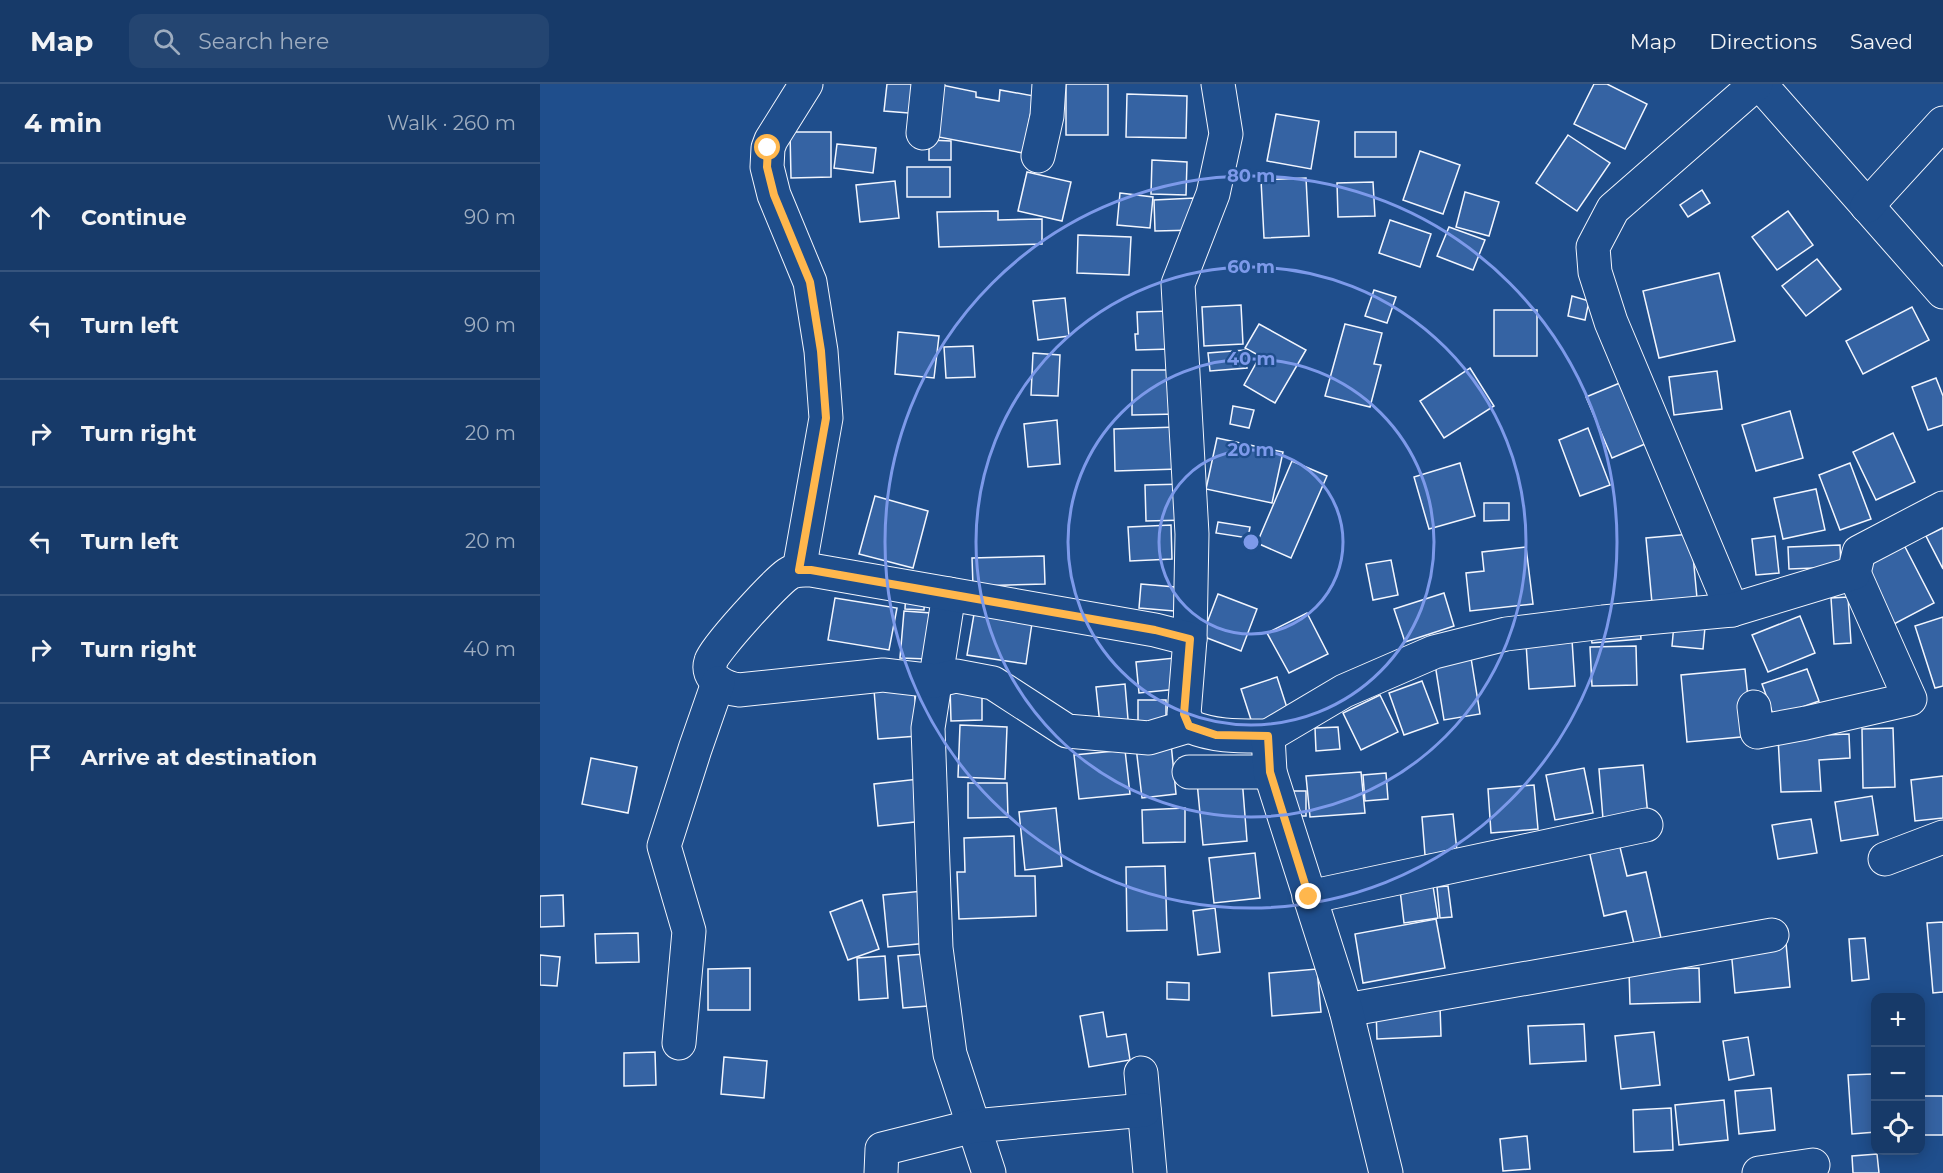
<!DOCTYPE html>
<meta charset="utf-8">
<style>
body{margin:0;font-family:Montserrat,sans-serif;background:#244571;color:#f1f3f6}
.controls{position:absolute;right:18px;bottom:18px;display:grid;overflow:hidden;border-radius:12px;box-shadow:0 3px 15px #0003}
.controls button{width:54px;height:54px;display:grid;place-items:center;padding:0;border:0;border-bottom:2px solid #36547d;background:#173a69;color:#f1f3f6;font:30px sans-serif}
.stop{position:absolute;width:18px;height:18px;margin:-14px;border:4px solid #ffb74d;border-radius:50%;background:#fff}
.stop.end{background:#ffb74d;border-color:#fff;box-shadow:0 2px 6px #0008}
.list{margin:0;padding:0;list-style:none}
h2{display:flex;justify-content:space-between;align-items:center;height:78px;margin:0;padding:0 24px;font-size:26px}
h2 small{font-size:20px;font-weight:400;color:#9eadc0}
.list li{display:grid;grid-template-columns:39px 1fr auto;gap:18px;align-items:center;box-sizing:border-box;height:108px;padding:0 24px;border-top:2px solid #36547d}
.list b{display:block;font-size:22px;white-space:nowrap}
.list em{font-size:20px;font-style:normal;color:#9eadc0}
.icon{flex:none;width:33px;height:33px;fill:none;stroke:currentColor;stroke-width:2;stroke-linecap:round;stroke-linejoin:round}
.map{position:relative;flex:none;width:1403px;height:1089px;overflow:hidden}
header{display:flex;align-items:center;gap:36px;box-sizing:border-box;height:84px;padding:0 30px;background:#173a69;border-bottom:2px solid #36547d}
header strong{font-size:28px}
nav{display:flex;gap:33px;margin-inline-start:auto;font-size:21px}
.search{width:420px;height:54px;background:#244571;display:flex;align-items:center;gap:15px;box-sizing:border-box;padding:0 21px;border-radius:12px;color:#9eadc0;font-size:22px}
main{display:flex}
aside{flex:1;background:#173a69}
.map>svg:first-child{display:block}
.building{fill:#3563a3;stroke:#f2f6ff;stroke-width:1.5}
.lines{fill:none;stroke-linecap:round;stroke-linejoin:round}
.minor-casing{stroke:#f2f6ff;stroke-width:35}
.minor{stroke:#1f4e8c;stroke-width:33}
.route{stroke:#ffb74d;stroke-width:8}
.ring{fill:none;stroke:#7d9aea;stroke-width:3}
.centre{fill:#7d9aea;stroke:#1f4e8c;stroke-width:3}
.ring-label{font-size:18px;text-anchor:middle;font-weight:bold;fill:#7d9aea;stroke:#1f4e8c;stroke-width:4.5;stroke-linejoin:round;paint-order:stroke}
</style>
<header>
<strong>Map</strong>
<div class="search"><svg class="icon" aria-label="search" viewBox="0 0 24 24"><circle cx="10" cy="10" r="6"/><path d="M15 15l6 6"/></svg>Search here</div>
<nav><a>Map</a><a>Directions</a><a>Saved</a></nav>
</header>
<main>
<aside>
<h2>4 min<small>Walk · 260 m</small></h2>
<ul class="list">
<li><svg class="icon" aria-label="ahead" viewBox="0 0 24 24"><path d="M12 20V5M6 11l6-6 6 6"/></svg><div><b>Continue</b></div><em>90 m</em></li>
<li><svg class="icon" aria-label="left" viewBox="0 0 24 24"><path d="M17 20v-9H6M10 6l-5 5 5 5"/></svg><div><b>Turn left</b></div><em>90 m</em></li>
<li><svg class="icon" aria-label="right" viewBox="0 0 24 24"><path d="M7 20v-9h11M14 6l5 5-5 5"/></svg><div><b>Turn right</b></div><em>20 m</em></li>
<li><svg class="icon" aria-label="left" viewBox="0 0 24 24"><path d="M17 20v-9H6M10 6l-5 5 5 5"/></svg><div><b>Turn left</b></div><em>20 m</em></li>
<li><svg class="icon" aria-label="right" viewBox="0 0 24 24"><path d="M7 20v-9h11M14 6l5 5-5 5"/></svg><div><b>Turn right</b></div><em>40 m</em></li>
<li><svg class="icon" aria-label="arrive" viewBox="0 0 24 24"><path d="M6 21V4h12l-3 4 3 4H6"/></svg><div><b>Arrive at destination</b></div></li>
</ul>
</aside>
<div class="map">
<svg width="1403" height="1089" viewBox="0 0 1403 1089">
<rect width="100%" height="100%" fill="#1f4e8c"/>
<g class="building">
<path d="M347,0H384L381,30L344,27Z"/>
<path d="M397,0L436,8V13L459,17L460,6L494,12L483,69L388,51Z"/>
<rect x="526" y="0" width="42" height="51"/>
<path d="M1054,0H1067L1107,20L1085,65L1034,40Z"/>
<path d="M587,10L647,12L646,54L586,53Z"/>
<path d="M736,30L779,37L771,85L727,77Z"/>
<path d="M250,48H291V93L251,94Z"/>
<rect x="815" y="48" width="41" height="25"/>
<path d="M1028,51L1070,79L1037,127L996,99Z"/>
<path d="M389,56L411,57V76H389Z"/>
<path d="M297,60L336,64L333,89L294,84Z"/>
<path d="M880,67L920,81L903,130L863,116Z"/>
<path d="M612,76L647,78L646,111L611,110Z"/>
<rect x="367" y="83" width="43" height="30"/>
<path d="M487,88L531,98L522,137L478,127Z"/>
<path d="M766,94L769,152L724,154L721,96Z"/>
<path d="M355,97L359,134L320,138L316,101Z"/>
<path d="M833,98L835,132L798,133L797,99Z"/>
<path d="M1162,106L1170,119L1148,133L1140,121Z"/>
<path d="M925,108L959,118L949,152L916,143Z"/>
<path d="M580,109L613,113L610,144L577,141Z"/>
<path d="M655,114L657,146L615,147L614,116Z"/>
<path d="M458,127V136L502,135V160L399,163L397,128Z"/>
<path d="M1248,127L1273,161L1237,186L1212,153Z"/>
<path d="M850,136L891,150L880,183L839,169Z"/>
<path d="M909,143L945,156L933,186L897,172Z"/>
<path d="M538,151L591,153L589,191L537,189Z"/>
<path d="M1277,175L1301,205L1266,232L1242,202Z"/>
<path d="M1179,189L1195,257L1119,274L1103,207Z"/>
<path d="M834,206L856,213L847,239L825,232Z"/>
<path d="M1032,212L1049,217L1045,236L1028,232Z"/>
<path d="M525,214L529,252L498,256L493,217Z"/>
<path d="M701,221L703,260L664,262L662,223Z"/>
<path d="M1372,223L1389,256L1323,290L1306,257Z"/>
<rect x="954" y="226" width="43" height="46"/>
<path d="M631,227L632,265L596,266L595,250H598L597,228Z"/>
<path d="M719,240L766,266L735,319L704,301L720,272L705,264Z"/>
<path d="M805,240L842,249L834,280L841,281L830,323L785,312Z"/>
<path d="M358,248L399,252L394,294L355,290Z"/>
<path d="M433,262L435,293L406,294L404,263Z"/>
<path d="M705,266L707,284L670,287L668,269Z"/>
<path d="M493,269L520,271L518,312L491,311Z"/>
<path d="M930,284L954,322L904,354L880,317Z"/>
<path d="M592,286H637V330L592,331Z"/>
<path d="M1177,287L1182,325L1134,331L1129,293Z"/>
<path d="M1396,294L1403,312V341L1388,346L1372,303Z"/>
<path d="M1087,296L1112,357L1072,374L1046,313Z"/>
<path d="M693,322L714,326L709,344L690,340Z"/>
<path d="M1250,327L1263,374L1216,387L1202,341Z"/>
<path d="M517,336L520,380L488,383L484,340Z"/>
<path d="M637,343L638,385L575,387L574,345Z"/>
<path d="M1048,344L1070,401L1040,412L1019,356Z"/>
<path d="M1353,349L1375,398L1336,416L1313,368Z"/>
<path d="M677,354L743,368L732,419L666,405Z"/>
<path d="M752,377L787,392L751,474L717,459Z"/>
<path d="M920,379L935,432L889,445L874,393Z"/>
<path d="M1310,379L1331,435L1300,446L1279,391Z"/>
<path d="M645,400L646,436L606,437L605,401Z"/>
<path d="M1276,405L1285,446L1243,455L1234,414Z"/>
<path d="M335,412L388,427L373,484L319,470Z"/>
<path d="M944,419H969V436L944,437Z"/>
<path d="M678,438L710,443L708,454L676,449Z"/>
<path d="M631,441L632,475L590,477L588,443Z"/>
<path d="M1403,444V485L1386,452Z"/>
<path d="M1151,450L1157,514L1112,519L1106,454Z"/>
<path d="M1235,452L1239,489L1216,491L1212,455Z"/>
<path d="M1363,459L1394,519L1354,540L1322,480Z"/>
<path d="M1300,461L1301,483L1249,485L1248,463Z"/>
<path d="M986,463L993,520L930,527L926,489L944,487L942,468Z"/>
<path d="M504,472L505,500L433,502L432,474Z"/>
<path d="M851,476L858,511L833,516L826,480Z"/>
<path d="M601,500L635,503L634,527L599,524Z"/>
<path d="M366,507L385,508L384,526L365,525Z"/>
<path d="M904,509L914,542L865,558L854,525Z"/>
<path d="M678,510L717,525L701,567L662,552Z"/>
<path d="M1308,513L1311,559L1294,560L1291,514Z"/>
<path d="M295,514L357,524L349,566L288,556Z"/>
<path d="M364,527L391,529L388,575L360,574Z"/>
<path d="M767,529L788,570L749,589L727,549Z"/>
<path d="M434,530L492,539L486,580L427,571Z"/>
<path d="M1260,532L1275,569L1228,588L1212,551Z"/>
<path d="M1403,533V602L1395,604L1375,542Z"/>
<path d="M1134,540L1165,543L1163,565L1132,562Z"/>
<path d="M1100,542L1101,555L1052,559L1050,546Z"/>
<path d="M1032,556L1035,602L989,605L986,559Z"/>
<path d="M1096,562L1097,601L1052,602L1050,563Z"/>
<path d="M635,574L638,605L599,609L596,578Z"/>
<path d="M931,574L940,630L904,636L895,580Z"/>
<path d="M1205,585L1212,652L1147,658L1141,591Z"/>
<path d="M1267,585L1279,617L1234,633L1222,600Z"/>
<path d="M737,593L750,633L714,645L701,605Z"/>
<path d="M882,597L898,639L864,651L849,609Z"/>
<path d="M585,600L589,647L561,650L556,603Z"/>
<path d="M442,601V636L411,637L410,602Z"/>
<path d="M374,603L378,652L338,655L334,606Z"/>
<path d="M840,611L858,648L821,666L803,629Z"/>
<rect x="598" y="616" width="28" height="31"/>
<path d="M420,641L467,643L465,695L418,693Z"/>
<path d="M798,643L800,665L776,667L775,644Z"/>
<path d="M1353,644L1355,703L1323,704L1322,645Z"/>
<path d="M1309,650L1310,674L1279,676L1281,707L1241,708L1238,653Z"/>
<path d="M631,659L636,710L602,714L596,663Z"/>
<path d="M585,666L590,710L539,715L534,671Z"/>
<path d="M51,674L97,683L88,729L42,720Z"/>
<path d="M1103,681L1108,732L1063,735L1059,685Z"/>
<path d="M1044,684L1053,729L1015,736L1006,691Z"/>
<path d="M821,688L825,729L770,733L766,692Z"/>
<path d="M846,689L848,715L825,717L823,691Z"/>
<path d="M1403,692V734L1375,737L1371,696Z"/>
<path d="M702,694L707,757L663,761L657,698Z"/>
<path d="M379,695L384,737L338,742L334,700Z"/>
<path d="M428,699H467L468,733L428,734Z"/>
<path d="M994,701L998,745L951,749L948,705Z"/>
<rect x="745" y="707" width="21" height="25"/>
<path d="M1332,712L1338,751L1301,757L1295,718Z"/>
<path d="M516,724L522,782L485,786L479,728Z"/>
<path d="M645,724V758L603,759L602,726Z"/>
<path d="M913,730L917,767L885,771L882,733Z"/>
<path d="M1271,735L1277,769L1238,775L1232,741Z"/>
<path d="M474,752L475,792H495L496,832L419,835L417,788H425L424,754Z"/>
<path d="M1078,755L1087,792L1106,788L1121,854L1094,860L1086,827L1064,832L1048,762Z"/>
<path d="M715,769L720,814L674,819L669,774Z"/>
<path d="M625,782L627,846L587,847L586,783Z"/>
<path d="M893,802L898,834L864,839L860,806Z"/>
<path d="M908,802L912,833L900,834L897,803Z"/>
<path d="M383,807L388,859L348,863L343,811Z"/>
<path d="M23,811L24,842L0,843V812Z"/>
<path d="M322,816L339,865L308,876L290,828Z"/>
<path d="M675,824L680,868L658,871L653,827Z"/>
<path d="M896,835L905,884L823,899L815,850Z"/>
<path d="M1403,838V908L1393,909L1387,839Z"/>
<path d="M98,849L99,878L56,879L55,850Z"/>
<path d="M1325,854L1329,895L1312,897L1309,855Z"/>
<path d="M1246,859L1250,903L1195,909L1191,865Z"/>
<path d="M384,870L388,922L363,924L358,872Z"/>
<path d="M0,871L20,873L17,902L0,901Z"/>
<path d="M345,872L348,914L319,916L317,874Z"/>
<path d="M210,884V926H168V885Z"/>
<path d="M1159,884L1160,918L1090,920L1089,886Z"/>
<path d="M777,885L781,928L732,932L729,889Z"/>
<path d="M627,898L649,899V916L627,915Z"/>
<path d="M900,922L901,952L837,955L836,925Z"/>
<path d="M563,928L567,953L586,950L590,976L549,983L540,932Z"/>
<path d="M1044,940L1046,977L990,980L988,942Z"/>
<path d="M1114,948L1120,1001L1081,1005L1075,952Z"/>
<path d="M1208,953L1214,991L1189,996L1183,957Z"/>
<path d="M115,968L116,1001L84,1002V969Z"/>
<path d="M184,973L227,977L224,1014L181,1010Z"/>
<path d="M1333,990L1336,1048L1312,1050L1308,991Z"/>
<path d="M1231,1004L1235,1046L1199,1050L1195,1007Z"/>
<rect x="1380" y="1012" width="23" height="39"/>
<path d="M1184,1016L1188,1056L1139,1061L1135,1021Z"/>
<path d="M1131,1024L1133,1066L1094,1068L1093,1026Z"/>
<path d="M987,1052L990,1085L963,1087L960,1055Z"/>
<path d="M1337,1070L1339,1089H1313L1312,1072Z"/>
</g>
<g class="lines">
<g class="minor-casing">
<g id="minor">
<path d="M678,0L686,50L673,110L638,200L652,450L650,555L644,630L649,642C674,653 700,652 728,652"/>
<path d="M1220,0L1403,208"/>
<path d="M383,49L388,0"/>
<path d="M498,72L507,32L509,0"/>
<path d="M1327,122L1403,39"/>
<path d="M259,486L286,334L281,267L270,198L234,111L227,83L228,64L231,56L266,0"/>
<path d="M409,510L388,644L396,864L410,970L449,1089"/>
<path d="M1192,526L1071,238L1055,188L1053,163L1073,125L1216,0"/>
<path d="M1214,623L1217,648L1266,639L1370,615L1314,489"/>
<path d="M649,642L609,654L527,647L453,599L416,592L395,597L343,591L199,606C185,604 165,595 171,577C175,564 235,499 248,490C255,485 263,486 271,486L615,546L650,555"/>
<path d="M649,688H730"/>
<path d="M1345,775L1403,753"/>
<path d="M769,813L1106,741"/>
<path d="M806,926L1232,851"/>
<path d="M139,959L149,847L124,762L155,665L178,599"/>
<path d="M601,989L610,1089"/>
<path d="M341,1089L342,1065L434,1042L604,1026"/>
<path d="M846,1089L806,926L730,688L728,652L804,607L894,568L966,550L1063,538L1192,526L1314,489L1319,468L1403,424"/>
<path d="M1219,1089L1273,1081"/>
</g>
</g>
<use href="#minor" class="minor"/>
</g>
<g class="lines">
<path class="route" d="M228,64L227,83L234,111L270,198L281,267L286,334L259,486H271L615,546L650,555L644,630L649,642L676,651L728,652L730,688L769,813"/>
</g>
<g class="ring">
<circle cx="711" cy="458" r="92"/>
<circle cx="711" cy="458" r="183"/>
<circle cx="711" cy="458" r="275"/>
<circle cx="711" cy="458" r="366"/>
</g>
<circle cx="711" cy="458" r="9" class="centre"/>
<g class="ring-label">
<text x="711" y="98">80 m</text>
<text x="711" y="189">60 m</text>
<text x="711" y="281">40 m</text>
<text x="711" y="372">20 m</text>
</g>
</svg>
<div class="controls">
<button>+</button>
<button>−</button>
<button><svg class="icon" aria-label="locate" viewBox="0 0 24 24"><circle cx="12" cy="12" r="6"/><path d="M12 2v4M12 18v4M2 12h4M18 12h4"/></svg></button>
</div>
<div class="stop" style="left:228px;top:64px"></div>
<div class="stop end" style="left:769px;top:813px"></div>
</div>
</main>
